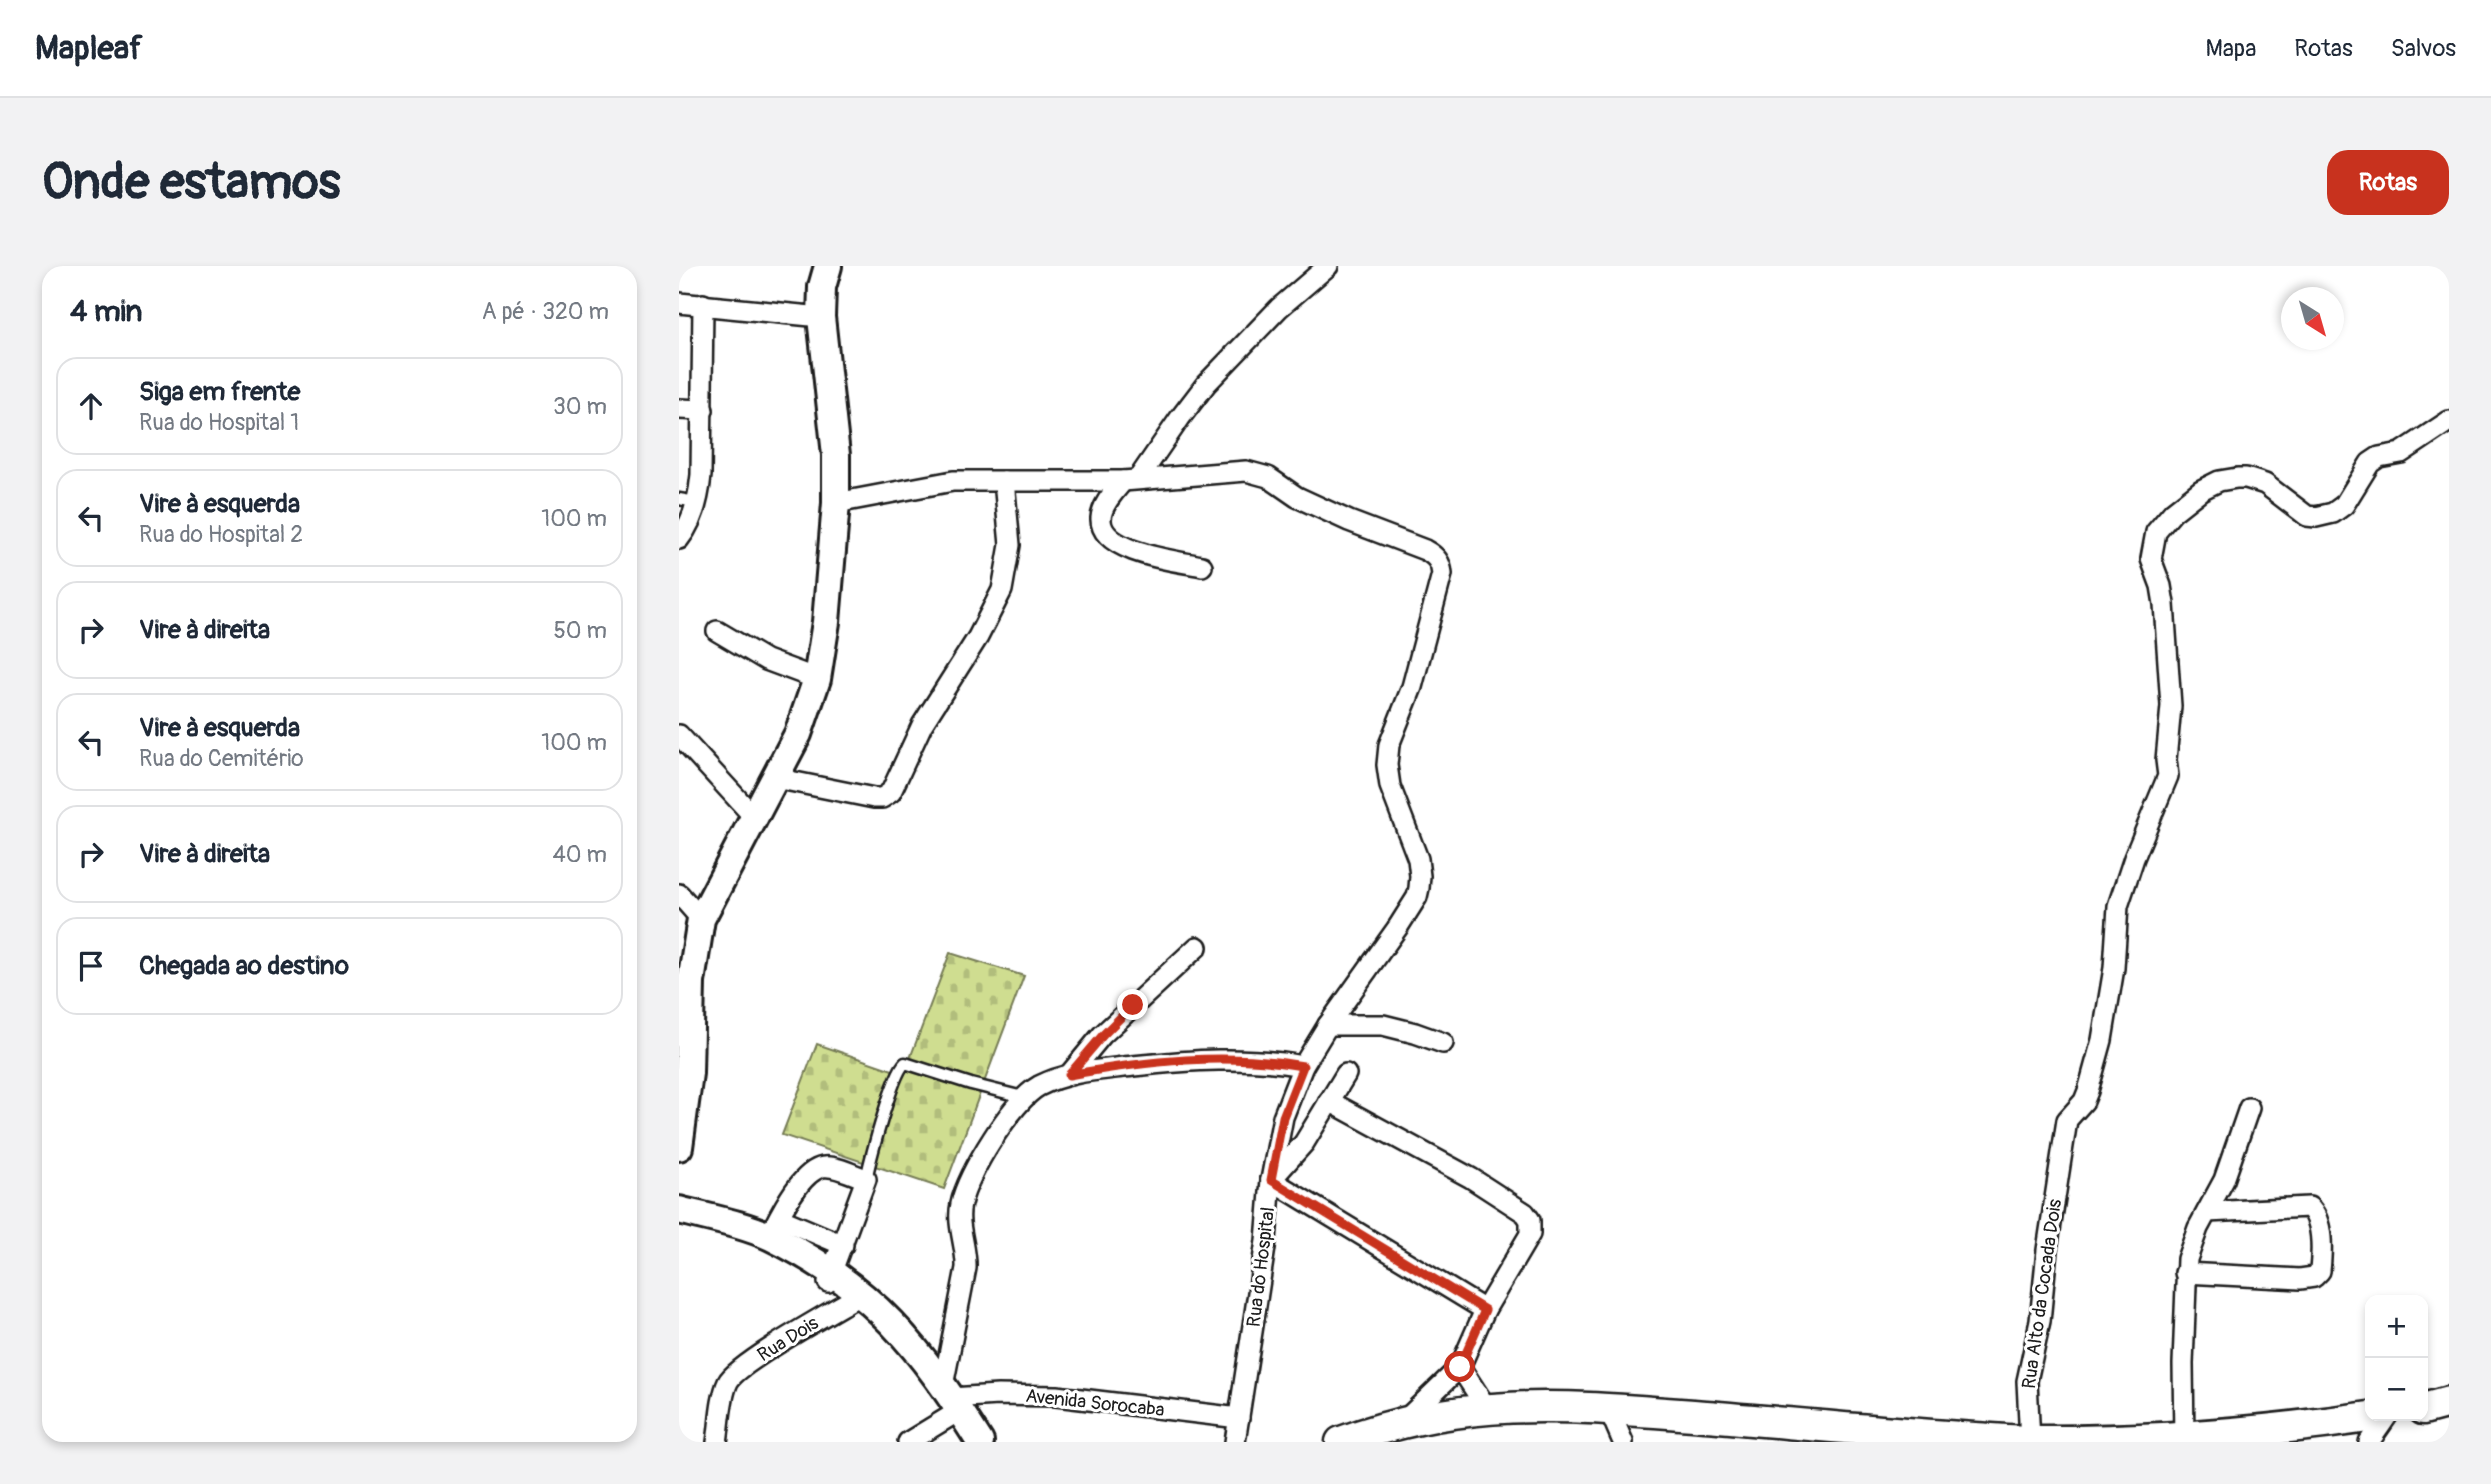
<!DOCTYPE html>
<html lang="pt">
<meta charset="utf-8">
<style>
body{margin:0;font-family:Pangolin,sans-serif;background:#f2f2f3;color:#1f2937}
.controls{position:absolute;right:21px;bottom:21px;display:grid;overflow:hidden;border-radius:14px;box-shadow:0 4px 10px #0003}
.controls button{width:63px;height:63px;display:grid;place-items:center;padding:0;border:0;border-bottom:2px solid #e0e1e3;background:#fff;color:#1f2937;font:35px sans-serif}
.compass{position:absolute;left:1602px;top:21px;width:63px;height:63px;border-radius:50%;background:#fff;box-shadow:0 4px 10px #0003;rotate:143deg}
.stop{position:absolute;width:21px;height:21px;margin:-16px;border:5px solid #c8321e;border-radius:50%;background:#fff}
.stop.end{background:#c8321e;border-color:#fff;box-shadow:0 2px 7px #0008}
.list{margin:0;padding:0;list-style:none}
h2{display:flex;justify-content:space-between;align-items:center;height:91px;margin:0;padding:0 28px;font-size:30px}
h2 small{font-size:23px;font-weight:400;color:#747a83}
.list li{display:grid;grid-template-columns:46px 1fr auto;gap:21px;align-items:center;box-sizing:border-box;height:98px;margin:0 14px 14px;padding:0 14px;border:2px solid #e0e1e3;border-radius:21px}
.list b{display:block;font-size:26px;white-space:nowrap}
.list p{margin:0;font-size:23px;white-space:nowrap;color:#747a83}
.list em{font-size:23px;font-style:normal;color:#747a83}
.icon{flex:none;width:38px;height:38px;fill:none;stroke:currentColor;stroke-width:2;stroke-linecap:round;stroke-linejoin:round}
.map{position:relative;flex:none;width:1770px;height:1176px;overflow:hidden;border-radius:21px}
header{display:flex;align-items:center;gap:42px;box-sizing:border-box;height:98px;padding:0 35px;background:#fff;border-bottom:2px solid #e0e1e3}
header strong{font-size:33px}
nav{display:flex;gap:38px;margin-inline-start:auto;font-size:24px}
.intro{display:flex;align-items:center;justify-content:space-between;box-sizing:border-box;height:168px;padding:0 42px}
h1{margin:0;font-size:49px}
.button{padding:18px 32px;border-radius:21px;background:#c8321e;color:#fff;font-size:24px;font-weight:700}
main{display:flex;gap:42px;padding:0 42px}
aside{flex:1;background:#fff;border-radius:21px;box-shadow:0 4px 10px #0003}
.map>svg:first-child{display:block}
.cemetery{fill:url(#cemetery-stones);stroke:#767c56;stroke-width:2}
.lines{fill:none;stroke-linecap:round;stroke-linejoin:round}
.lane-casing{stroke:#1c1c1c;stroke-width:15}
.street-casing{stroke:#1c1c1c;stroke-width:24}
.secondary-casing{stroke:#1c1c1c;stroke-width:32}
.primary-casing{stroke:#1c1c1c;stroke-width:35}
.lane{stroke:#fff;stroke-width:10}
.street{stroke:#fff;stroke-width:19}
.secondary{stroke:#fff;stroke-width:26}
.primary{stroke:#fff;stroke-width:30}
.route{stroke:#c8321e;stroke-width:9}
.labels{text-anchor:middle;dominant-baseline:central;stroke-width:6;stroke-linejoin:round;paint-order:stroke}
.street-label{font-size:19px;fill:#1c1c1c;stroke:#fff}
</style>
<header>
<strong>Mapleaf</strong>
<nav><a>Mapa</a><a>Rotas</a><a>Salvos</a></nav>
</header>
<div class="intro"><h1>Onde estamos</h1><a class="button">Rotas</a></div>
<main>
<aside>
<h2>4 min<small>A pé · 320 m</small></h2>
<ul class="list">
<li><svg class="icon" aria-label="ahead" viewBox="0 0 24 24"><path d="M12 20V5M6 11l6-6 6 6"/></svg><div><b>Siga em frente</b><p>Rua do Hospital 1</p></div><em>30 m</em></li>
<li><svg class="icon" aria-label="left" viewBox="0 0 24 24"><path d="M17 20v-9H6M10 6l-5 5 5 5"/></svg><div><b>Vire à esquerda</b><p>Rua do Hospital 2</p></div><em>100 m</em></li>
<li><svg class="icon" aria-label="right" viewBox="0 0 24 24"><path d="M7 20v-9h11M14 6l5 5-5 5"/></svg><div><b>Vire à direita</b></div><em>50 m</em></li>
<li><svg class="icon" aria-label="left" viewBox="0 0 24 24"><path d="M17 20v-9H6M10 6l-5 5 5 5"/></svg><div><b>Vire à esquerda</b><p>Rua do Cemitério</p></div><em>100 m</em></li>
<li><svg class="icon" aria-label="right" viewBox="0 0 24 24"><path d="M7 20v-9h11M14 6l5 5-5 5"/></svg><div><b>Vire à direita</b></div><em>40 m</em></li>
<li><svg class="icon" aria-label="arrive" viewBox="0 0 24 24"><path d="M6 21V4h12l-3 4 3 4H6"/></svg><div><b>Chegada ao destino</b></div></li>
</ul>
</aside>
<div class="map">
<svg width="1770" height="1176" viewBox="0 0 1770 1176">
<defs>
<pattern id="cemetery-stones" width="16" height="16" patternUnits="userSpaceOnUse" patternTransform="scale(1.75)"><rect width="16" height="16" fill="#cfdd90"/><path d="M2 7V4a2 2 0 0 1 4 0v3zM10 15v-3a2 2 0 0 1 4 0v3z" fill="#b1bd7c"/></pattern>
</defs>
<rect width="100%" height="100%" fill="#fff"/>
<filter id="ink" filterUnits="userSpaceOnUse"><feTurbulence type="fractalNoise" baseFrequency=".0143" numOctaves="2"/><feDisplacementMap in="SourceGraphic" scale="14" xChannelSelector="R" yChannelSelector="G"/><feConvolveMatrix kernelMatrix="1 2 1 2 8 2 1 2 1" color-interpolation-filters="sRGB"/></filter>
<g filter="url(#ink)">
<path class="cemetery" d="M271,687L345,710L265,923L103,869L138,778L225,808Z"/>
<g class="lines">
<g class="lane-casing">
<g id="lane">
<path d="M0,233L17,236"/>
<path d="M187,913C192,891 213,809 226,797L292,818L344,831"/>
</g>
</g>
<g class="street-casing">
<g id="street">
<path d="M0,37L142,51"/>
<path d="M0,143L24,144"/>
<path d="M459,213L501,152L527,118L600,42L649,0"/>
<path d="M444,215C436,225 423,238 422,252C420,287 499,295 523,300"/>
<path d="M157,237L274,215H444L567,205L589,211L618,231L670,255L746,284C757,290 762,296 763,308L733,421L710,479L708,499L711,520L739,593L741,610L740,622L738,631L719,661L649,759L624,800L604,851L592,914L587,975L556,1176"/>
<path d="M0,273C14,256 20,230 22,209L24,38"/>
<path d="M38,365L87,394L138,413"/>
<path d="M0,469L76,552"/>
<path d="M96,512L195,532H203L212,526L243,459L299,371L323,324L331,279L325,215"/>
<path d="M0,628L22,653"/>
<path d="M649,759H704L736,767L764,777"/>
<path d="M390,809L423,769L518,681"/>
<path d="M650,835L792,912L846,947L851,954V968L806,1044L781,1101L807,1141"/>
<path d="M592,914L806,1044"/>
<path d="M592,914L625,877L667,808"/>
<path d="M100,952L164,979"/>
<path d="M90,970C100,951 121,905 144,901C156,899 175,909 187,913L149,1016"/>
<path d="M1506,1007L1621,1013L1635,1011L1641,1005C1643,985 1645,955 1630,941L1528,946"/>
<path d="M264,1120L287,1002C288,981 277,959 282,938C288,908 333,835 360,820C389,805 422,804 454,800C512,794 567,790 624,800"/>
<path d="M272,1132L319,1129L377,1130L560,1152"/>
<path d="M929,1141L944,1176"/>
<path d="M724,1156L781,1101"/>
<path d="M1505,1173L1504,1098L1508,993L1519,962L1545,914L1570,842"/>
<path d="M38,1176C41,1158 41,1133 49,1116C57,1099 150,1047 172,1034"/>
<path d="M229,1176L270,1151"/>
<path d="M1351,1176L1348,1115L1361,1055L1368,984L1388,854L1405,835L1409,825L1423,774L1435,702L1439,640L1455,592L1489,510L1487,494L1492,440L1485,338L1482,320L1472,293L1477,266L1494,246L1522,224L1540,215L1558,212H1567L1586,218L1628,250L1637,251L1654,247L1665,239L1691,197L1700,191L1722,187L1770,155"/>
<path d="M1690,1176L1708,1150"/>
</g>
</g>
<g class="secondary-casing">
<g id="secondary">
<path d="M0,881L10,807L12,716L22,653L119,468L138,413L147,356L157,237V189L142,51L143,21L149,0"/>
<path d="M0,944C30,952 64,958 92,971C194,1021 242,1082 301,1176"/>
</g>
</g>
<g class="primary-casing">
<g id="primary">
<path d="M1744,1143L1770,1136"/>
<path d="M662,1176C789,1128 896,1140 1027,1150C1135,1159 1242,1170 1349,1175C1466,1176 1582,1167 1697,1150"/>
</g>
</g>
<use href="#lane" class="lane"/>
<use href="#street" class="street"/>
<use href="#secondary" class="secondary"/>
<use href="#primary" class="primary"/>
</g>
</g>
<g class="lines" filter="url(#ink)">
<path class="route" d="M454,739L424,769L390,809C466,795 548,786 624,800L604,851L592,914L806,1044L781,1101"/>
</g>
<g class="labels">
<g class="street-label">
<text transform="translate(582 1001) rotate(-83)">Rua do Hospital</text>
<text transform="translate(1363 1028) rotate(-82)">Rua Alto da Cocada Dois</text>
<text transform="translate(109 1073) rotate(-32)">Rua Dois</text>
<text transform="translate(416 1137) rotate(6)">Avenida Sorocaba</text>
</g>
</g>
</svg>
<div class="controls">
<button>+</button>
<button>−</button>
</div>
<svg class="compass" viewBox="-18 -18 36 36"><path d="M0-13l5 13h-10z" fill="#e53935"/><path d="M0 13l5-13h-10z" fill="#747a83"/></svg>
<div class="stop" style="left:781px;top:1101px"></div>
<div class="stop end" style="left:454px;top:739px"></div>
</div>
</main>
